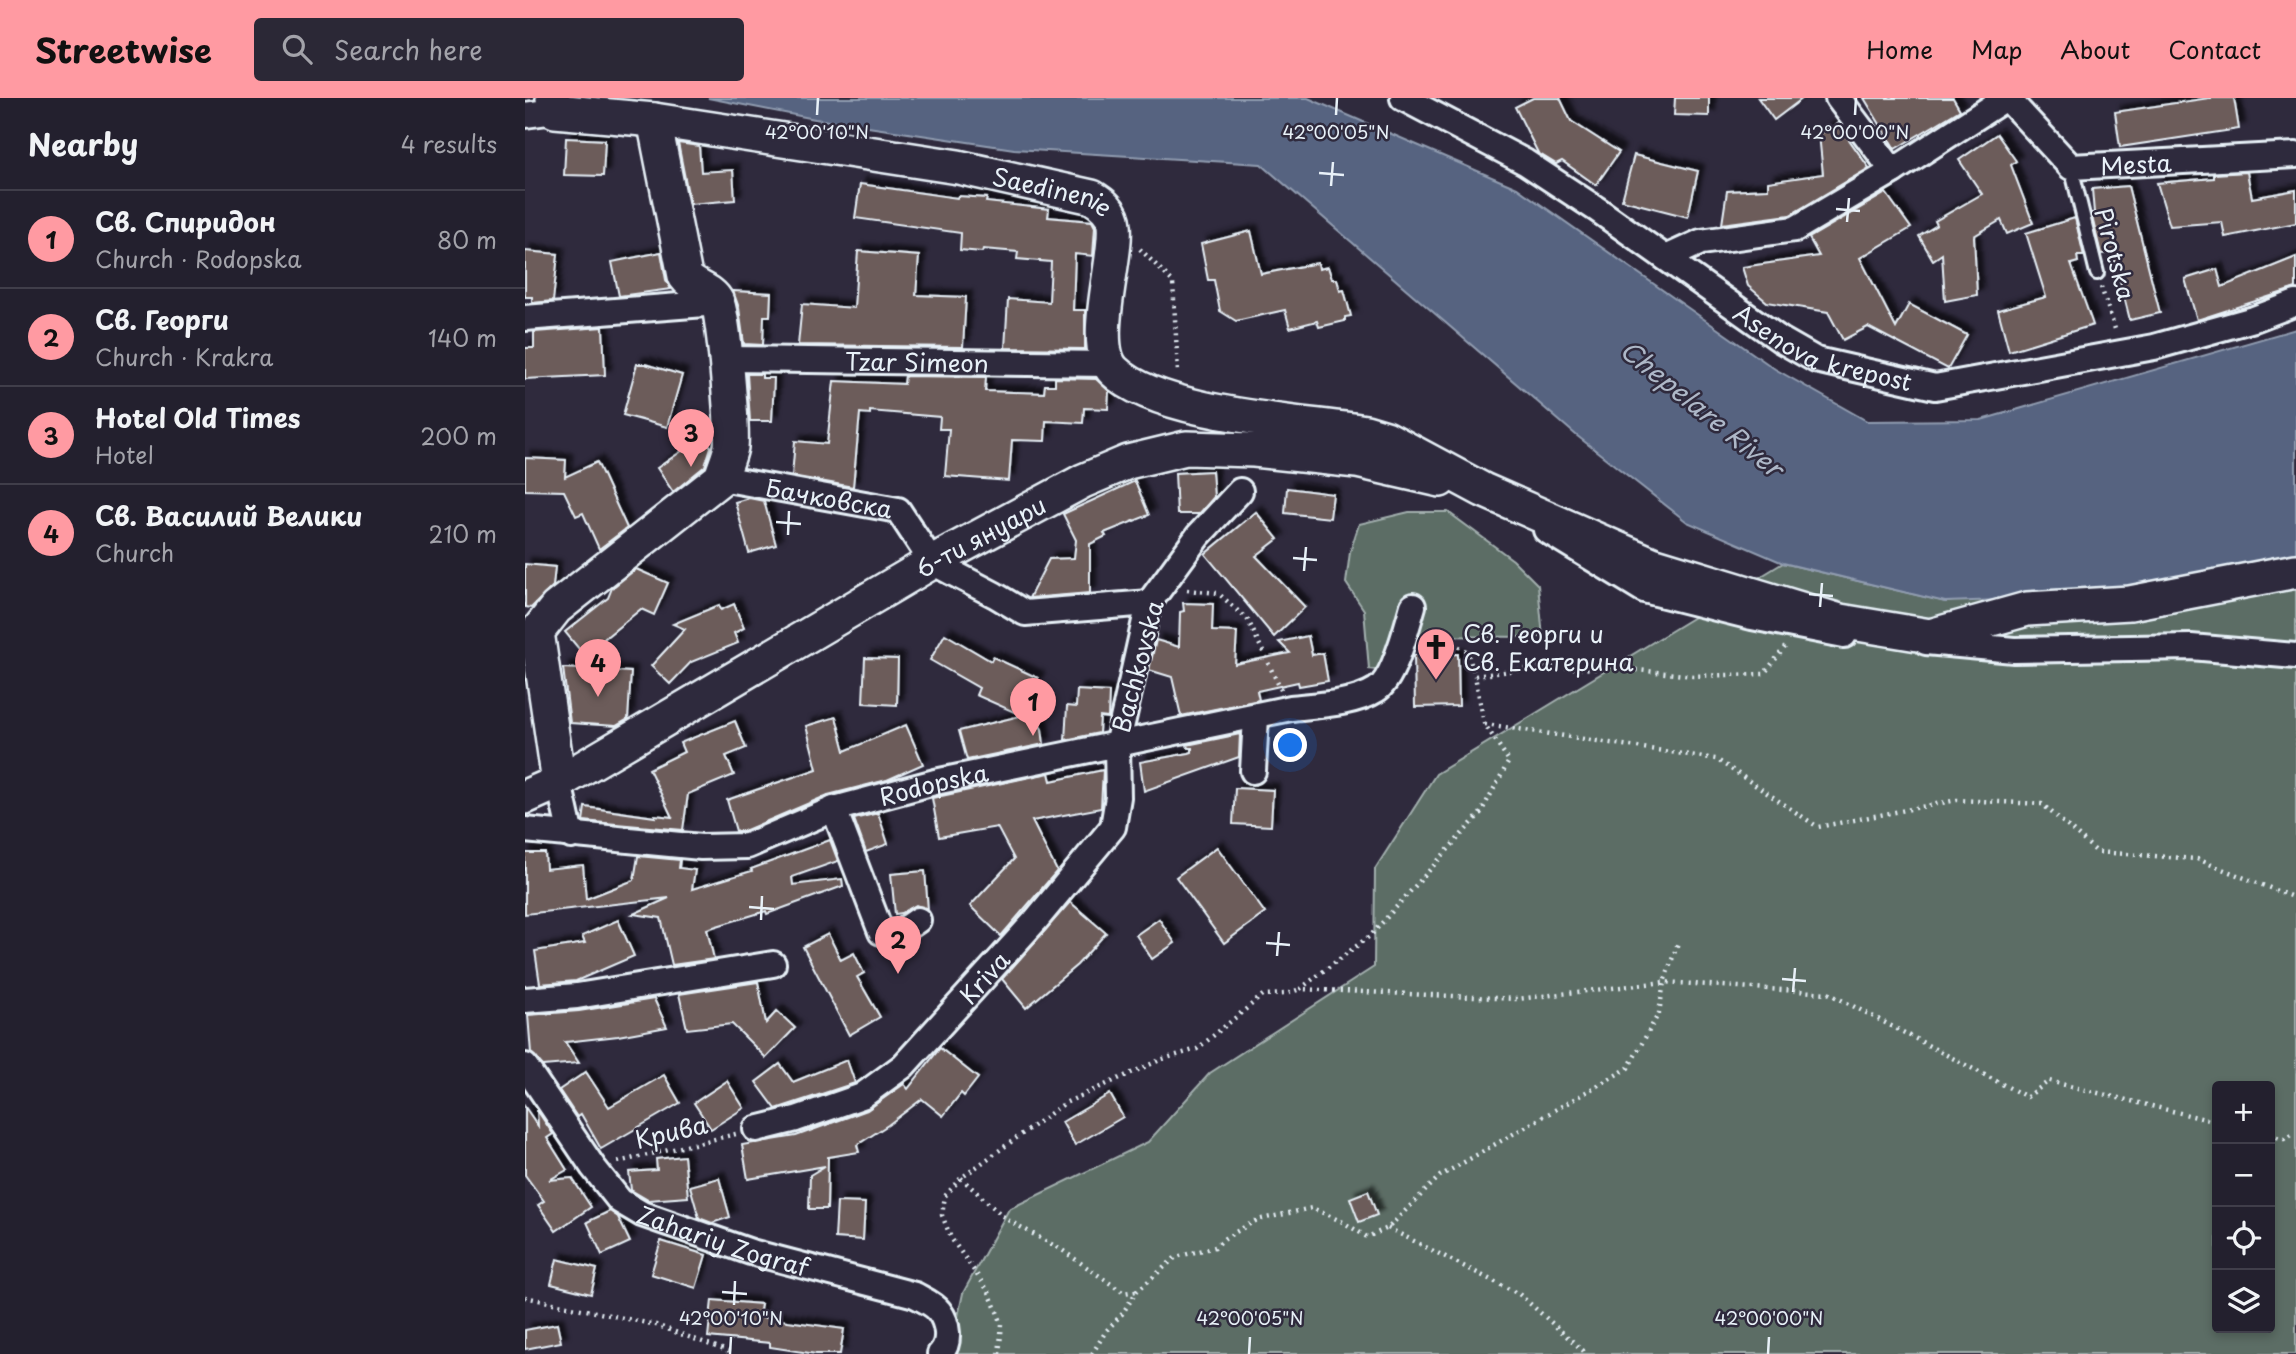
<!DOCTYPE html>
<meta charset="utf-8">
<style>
body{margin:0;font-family:"Playpen Sans",sans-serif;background:#2b2836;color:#f1f3f6}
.controls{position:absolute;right:21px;bottom:21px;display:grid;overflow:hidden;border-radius:7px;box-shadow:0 4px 10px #0003}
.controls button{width:63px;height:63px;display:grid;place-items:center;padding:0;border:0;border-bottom:2px solid #403e4a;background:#23202e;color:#f1f3f6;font:35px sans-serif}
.you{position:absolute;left:766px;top:648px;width:24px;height:24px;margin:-18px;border:5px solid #fff;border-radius:50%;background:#1a73e8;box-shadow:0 0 0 10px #1a73e833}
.badge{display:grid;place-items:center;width:46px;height:46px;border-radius:50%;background:#ff9aa2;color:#111;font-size:23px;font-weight:700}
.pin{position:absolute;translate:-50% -58px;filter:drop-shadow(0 2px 4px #0008)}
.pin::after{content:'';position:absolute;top:37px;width:24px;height:21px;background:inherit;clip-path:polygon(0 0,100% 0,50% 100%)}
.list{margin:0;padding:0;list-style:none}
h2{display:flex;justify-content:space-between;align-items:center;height:91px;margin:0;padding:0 28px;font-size:30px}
h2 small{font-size:23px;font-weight:400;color:#a3a3aa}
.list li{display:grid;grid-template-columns:46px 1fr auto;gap:21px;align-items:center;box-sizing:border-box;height:98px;padding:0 28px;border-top:2px solid #403e4a}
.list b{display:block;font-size:26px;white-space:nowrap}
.list p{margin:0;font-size:23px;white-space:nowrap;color:#a3a3aa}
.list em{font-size:23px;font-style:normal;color:#a3a3aa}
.icon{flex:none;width:38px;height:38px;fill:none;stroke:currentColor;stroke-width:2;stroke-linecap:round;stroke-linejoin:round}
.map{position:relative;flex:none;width:1771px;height:1256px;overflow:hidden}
header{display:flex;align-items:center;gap:42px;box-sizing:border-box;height:98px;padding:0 35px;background:#ff9aa2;color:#111}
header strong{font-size:33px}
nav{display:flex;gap:38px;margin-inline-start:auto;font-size:24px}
.search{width:490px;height:63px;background:#2b2836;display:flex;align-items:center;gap:18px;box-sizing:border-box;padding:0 24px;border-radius:7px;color:#a3a3aa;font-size:26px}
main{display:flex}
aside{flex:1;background:#23202e}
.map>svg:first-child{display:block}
.green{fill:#5c6d65;stroke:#a2afae;stroke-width:2;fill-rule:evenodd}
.water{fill:#566380;stroke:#909cb0;stroke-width:2}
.building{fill:#6c5b5a;stroke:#e8f1f8;stroke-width:2;filter:url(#shadow)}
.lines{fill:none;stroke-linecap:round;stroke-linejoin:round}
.lane-casing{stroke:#e8f1f8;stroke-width:18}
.street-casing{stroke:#e8f1f8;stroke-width:30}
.secondary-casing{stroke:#e8f1f8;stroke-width:38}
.path{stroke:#e8f1f8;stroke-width:4.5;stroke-dasharray:2 5;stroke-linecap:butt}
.lane{stroke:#2f2a3d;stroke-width:12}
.street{stroke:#2f2a3d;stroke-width:24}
.secondary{stroke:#2f2a3d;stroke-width:33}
.ticks{fill:none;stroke:#e8f1f8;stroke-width:2.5}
.labels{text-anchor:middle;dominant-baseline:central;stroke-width:5;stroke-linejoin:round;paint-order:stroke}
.street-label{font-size:24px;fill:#e8f1f8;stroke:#2f2a3d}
.poi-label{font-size:24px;fill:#e8f1f8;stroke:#2f2a3d;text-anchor:start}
.water-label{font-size:26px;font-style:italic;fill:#aeb8c8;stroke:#2f2a3d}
.ticks-label{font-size:18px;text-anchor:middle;fill:#e8f1f8;stroke:#2f2a3d;stroke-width:5;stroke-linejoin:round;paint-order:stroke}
</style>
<header>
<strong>Streetwise</strong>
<div class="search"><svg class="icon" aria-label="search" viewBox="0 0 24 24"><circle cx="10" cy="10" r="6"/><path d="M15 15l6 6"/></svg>Search here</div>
<nav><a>Home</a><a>Map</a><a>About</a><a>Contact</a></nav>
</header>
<main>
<aside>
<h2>Nearby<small>4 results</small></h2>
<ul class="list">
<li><span class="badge">1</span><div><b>Св. Спиридон</b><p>Church · Rodopska</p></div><em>80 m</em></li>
<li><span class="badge">2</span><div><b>Св. Георги</b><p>Church · Krakra</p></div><em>140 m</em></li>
<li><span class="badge">3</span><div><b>Hotel Old Times</b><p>Hotel</p></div><em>200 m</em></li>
<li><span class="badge">4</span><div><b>Св. Василий Велики</b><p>Church</p></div><em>210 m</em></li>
</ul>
</aside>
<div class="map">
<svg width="1771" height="1256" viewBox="0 0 1771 1256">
<defs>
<filter id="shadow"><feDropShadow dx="6" dy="-6" stdDeviation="2" flood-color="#0009"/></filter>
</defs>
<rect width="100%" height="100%" fill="#2f2a3d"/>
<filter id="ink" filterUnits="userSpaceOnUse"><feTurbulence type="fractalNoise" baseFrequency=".0143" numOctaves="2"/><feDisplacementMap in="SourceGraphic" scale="14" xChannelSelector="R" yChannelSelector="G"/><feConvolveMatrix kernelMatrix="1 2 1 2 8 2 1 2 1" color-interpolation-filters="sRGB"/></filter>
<g filter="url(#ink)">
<g class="green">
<path d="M884,414H923L988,462L1013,487L1018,539L894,538L859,573L844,571L839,512L821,485L825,454L834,426Z"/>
<path d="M1771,457V1256H425L438,1195L484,1111L623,1044L685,975L849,869L850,771L911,676L1258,465L1421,504ZM1692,988H1745V1230H1692Z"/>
</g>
<path class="water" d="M183,0H783L992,90L1250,271L1342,323L1456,322L1771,231V457L1610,497L1420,504L1258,465L1162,424L1051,337L736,66L489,51L290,21Z"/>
<g class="building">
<path d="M1008,0H1035L1046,23L1094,54L1071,87L1037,63L1031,66L1013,55L990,9Z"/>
<path d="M1150,0H1184V18L1149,17Z"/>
<path d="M1233,0H1278L1249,22Z"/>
<path d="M1339,0H1428L1435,12L1370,51Z"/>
<path d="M1684,0H1709L1714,31L1595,49L1590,14Z"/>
<path d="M1313,26L1344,70L1265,117L1197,126L1202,93L1243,91V84L1298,76L1294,36Z"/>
<path d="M1472,36L1491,63L1486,67L1508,125L1482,136L1476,122L1449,138L1452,197L1420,203L1417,156L1408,162L1394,138L1412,127L1410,123L1457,96L1434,62Z"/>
<path d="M41,40L80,42L78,78L39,77Z"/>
<path d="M153,45L174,48L176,74L208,72L210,102L165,106Z"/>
<path d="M1109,57L1173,73L1163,119L1097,102Z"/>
<path d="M1722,74L1727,100L1771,92V125L1700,139L1697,124L1645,128L1632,85L1689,80V76Z"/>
<path d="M335,86L432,100L433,98L462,100L461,104L524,111L523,119L567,123L570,129L568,158L550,156L548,212H560V251L480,250L483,201L524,204L526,164L492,161L493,154L458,151L457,154L435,152L436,135L330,120Z"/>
<path d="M1603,88L1635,215L1605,222L1588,155L1576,156L1566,115H1569L1567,91Z"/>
<path d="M1361,95L1386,130L1335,160L1371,230L1384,206L1442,237L1423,271L1343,229L1318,242L1303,214L1242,204L1223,188L1217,169L1294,158L1284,140Z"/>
<path d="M1550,120L1559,158H1552L1553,164L1546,166L1568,227L1484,253L1473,212L1521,199L1501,135Z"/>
<path d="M726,133L736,176L793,165L794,171L803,169L807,181H812L815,193L819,192L826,218L820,219V223L794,229L792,223L765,230L760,212L711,223L695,213L689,182H683L676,146Z"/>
<path d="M0,153L33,156L28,203L7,205V199H0Z"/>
<path d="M333,153L394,158L391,197L441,199L438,249L273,247L277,206L329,210Z"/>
<path d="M136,154L141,182L146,191L94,198L87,164Z"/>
<path d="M1771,159V190L1672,222L1660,181L1692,171L1697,189Z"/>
<path d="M208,193L246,195L245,218H239L238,247L219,246L214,210Z"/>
<path d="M78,229L80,277L0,281V250H9V234Z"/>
<path d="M112,266H120L157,277L142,329L98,317Z"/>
<path d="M222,276H237V280H249L247,323H225Z"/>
<path d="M380,278L461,279L460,293L519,295L520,287H530V280L571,281L584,293L583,311L559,310L558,325L521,323L520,343L487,342L484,383L420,378L424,331H414L415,319L345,313V316L335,315L328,389L267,378L270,343L302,346L309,283L379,286Z"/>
<path d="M179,338L186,349L180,368L148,394L132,370Z"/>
<path d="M0,360L41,362L40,379L72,364L102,430L74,451L58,415L51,418L39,393L0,392Z"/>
<path d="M687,373L689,399L674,416H652L650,375Z"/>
<path d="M610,383L624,417L579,435L581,438L565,446V495L504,500L524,461L549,460L551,442L538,416Z"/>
<path d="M762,390L808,396L805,420L760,415Z"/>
<path d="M224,400L239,403L251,447L224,455L210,404Z"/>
<path d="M731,414L753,441L731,458L780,509L749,539L680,456Z"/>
<path d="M0,466L30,469L28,488L6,510L0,509Z"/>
<path d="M111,471L143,485L129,517L116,511L59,557L40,534L83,500L87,490Z"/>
<path d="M658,505L688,506L687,533L712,534L710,566L765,555L754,544L783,538L787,557L798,555L803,583L774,588L773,584L732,593L734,602L656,618L647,579L624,572L631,542L654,549L655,514L659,513Z"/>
<path d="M209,506L219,530L209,535L213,545L166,564L145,586L126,568L160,531L148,526L194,507L196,512Z"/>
<path d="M420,536L466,563L468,559L513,580L496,617L451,597L454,590L405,562Z"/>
<path d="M933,556L934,608L890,609L889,557Z"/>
<path d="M340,560L373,561L372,607L338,605Z"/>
<path d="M38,570L106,574L103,621L91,628L45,625Z"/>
<path d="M552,592L584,594L583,620L575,619L574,635L540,642L542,608L551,609Z"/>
<path d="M507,615L517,631L519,646L442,662L434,633Z"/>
<path d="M311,619L320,653L381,627L398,666L362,682L303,697L219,733H211L202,702L292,671L281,628Z"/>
<path d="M210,623L221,650L201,658L209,677L163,696L158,732L58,723L60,709L130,719V717L147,719L124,671L159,654L155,645Z"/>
<path d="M715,636L714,659L619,693L615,664L664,655L667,654V650H663L662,647Z"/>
<path d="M578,672L576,710L507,723L532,773L476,838L445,808L489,761L472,729L414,739L407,700L524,675L526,683Z"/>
<path d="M710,690L748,692L746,728L708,726Z"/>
<path d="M353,715L363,746L341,754L329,721Z"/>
<path d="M305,742L313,763L267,779L268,787L317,781L318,788L242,816L241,813L182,831L189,861L147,867L136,820L108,816L144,800L0,816V755H20L21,771L58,767L61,801L109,782L113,758L155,762L154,770L170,772L167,791L227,773L226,771Z"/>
<path d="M692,749L740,815L699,845L651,779Z"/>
<path d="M400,773L403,812L391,807L377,815L370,816L366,776Z"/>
<path d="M545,804L581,835L552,867L501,910L477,881Z"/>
<path d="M634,821L650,845L627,861L611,837Z"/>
<path d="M93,822L109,858L51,883L15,886L10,853L60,845L57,838Z"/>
<path d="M303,836L316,862L329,855L339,875L332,879L355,919L324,937L278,849Z"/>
<path d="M233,884L241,925L252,913L270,930L241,960L207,926L162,931L154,896Z"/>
<path d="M129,901L142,929L93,938L40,944L54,965L18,968L6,955L3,917L54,913Z"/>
<path d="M415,950L453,980L439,998L436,995L418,1018L397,1001L363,1027L332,1047L334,1054L303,1059L302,1111H284L285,1077L300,1068L223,1081L217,1047L271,1038L342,1012L379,986L383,991Z"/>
<path d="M322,962L330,985L251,1011L231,984L255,966L268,984Z"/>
<path d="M61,974L84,1009L139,977L155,1005L76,1051L56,1016L52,1019L34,992Z"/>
<path d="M202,983L219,1010L186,1031L169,1005Z"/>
<path d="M585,996L598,1019L550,1047L537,1024Z"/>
<path d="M0,1009L13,1028L12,1012L28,1036L22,1040L42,1072L24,1082L47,1080L66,1109L31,1133L13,1107L19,1103L0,1077Z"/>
<path d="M159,1058L163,1099L123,1102L106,1092L104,1074L132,1072L131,1061Z"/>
<path d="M194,1080L205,1119L187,1125L174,1120L165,1088Z"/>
<path d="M843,1093L852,1117L834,1124L825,1100Z"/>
<path d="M312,1104L340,1105L338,1142L310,1140Z"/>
<path d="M85,1113L93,1119L105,1144L77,1157L62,1124Z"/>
<path d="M136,1143L181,1157L171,1190L126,1176Z"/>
<path d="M32,1161L72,1171L66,1196L26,1186Z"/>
<path d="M187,1202L236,1206L234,1219L319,1231L315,1256H291L245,1249V1245L183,1239Z"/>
<path d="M32,1226L36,1244L0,1251V1232Z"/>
</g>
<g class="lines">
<g class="lane-casing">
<path id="lane" d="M1546,69L1572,175"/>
</g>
<g class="street-casing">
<g id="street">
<path id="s1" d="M878,0L1000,64L1073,112L1256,242L1291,262L1410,289L1629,249L1729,221L1771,205"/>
<path d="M1313,0L1368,73"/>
<path id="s2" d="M1482,0L1546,69L1771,57"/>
<path d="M0,17L30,13"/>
<path d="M1141,160L1176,144L1270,131L1368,73L1481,0"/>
<path d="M0,220L193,205"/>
<path id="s3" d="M201,261L584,266"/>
<path id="s4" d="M196,380L373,412L407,464L470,497L500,515L624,505"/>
<path d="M1021,432L1119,492L1227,519L1319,537"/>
<path d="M1401,544L1489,552L1666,549L1771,558"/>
<path d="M728,673L731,619"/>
<path d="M34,684L46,738"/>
<path d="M309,711L356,834L373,836L393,822"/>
<path id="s5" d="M0,732L176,749L222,748L309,711L410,684L766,610C791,607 829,606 851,592C869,582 882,528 888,508"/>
<path d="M0,902L52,898L248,866"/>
<path id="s6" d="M0,968L68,1069L95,1103L117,1116L226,1154L390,1197C397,1201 409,1206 414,1213C423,1225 426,1245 415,1256"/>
<path id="s7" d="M231,1031L271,1021L337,998L378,968L510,823L588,729L593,699L592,648L624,505L673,438L715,393"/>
</g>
</g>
<g class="secondary-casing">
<g id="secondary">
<path id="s8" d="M28,0L30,13L129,22L433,69L567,99C577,105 588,113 589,127C593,161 563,247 589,273C634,317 778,324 841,334L861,340L958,392L1127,466L1315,523L1405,538L1502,511L1605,505L1771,473"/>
<path d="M34,684L12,534L31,510L196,380C199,370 204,359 206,349C208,333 199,216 192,204C186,191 168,190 160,178L129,22"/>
<path id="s9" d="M0,699L34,684L407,464L558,383L603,364L661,350L729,352L832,363L915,382"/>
</g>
</g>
<g class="path">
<path d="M615,151L648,184L653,275"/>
<path d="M1576,189L1591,234"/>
<path d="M662,492L693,495L723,522L756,592"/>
<path d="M901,545L919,541L942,553L950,578"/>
<path d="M1260,549L1239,576L1168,578L1113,572L1015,569L950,578L959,625L984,663L955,716L846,837L775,891L992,901L1139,884L1303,895L1502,999L1524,983L1692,1024"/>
<path d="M960,626L1191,661L1293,729L1432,702L1517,706L1572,754L1672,761L1765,798H1771"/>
<path d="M1745,1037L1759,1041L1771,1035"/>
<path d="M93,1064L211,1036"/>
<path d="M436,1080L481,1121L537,1152L599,1195L611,1193"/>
<path d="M863,1130L994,1196L1062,1256"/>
<path d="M0,1199L131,1227L205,1254L201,1256"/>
<path d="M474,1256L477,1226L464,1194L426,1140L417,1117L420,1098L436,1080L540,1005L635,962L672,951L738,897L761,896L775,891"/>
<path d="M567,1256L581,1233L597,1216L612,1193L651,1159L690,1149L700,1140L732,1122L787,1110L818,1124L842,1139L863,1130L915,1078L1103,970L1134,915L1139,884L1154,842"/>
</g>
<use href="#lane" class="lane"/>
<use href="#street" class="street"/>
<use href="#secondary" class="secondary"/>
</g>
</g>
<path class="ticks" d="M292,17L293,0M811,17L812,0M1330,17L1331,0M794,75L819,77M806,88L808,64M1311,111L1335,113M1322,124L1324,100M251,424L276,426M263,437L264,413M768,460L792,462M779,473L781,449M1284,496L1308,498M1295,509L1297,485M224,809L249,811M236,822L237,798M741,845L765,847M752,858L754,834M1257,881L1281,883M1268,894L1270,870M197,1194L222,1196M209,1207L210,1183M205,1256L206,1239M724,1256L725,1239M1243,1256L1244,1239"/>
<defs>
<g id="church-pin" transform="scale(2.0125)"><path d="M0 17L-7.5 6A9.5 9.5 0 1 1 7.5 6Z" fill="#ff9aa2" stroke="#2f2a3d"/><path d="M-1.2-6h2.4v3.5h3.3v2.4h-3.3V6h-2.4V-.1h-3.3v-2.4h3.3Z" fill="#111"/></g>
</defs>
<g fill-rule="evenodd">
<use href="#church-pin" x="911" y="549"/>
</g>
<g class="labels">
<g class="street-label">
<text stroke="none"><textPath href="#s2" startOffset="159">Mesta</textPath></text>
<text stroke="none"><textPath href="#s8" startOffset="518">Saedinenie</textPath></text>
<text transform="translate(1591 156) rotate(75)">Pirotska</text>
<text stroke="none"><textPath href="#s1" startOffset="492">Asenova krepost</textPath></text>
<text stroke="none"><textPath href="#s3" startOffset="191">Tzar Simeon</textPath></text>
<text stroke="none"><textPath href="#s4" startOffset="110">Бачковска</textPath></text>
<text stroke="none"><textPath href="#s9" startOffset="525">6-ти януари</textPath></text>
<text transform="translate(612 568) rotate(-75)">Bachkovska</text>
<text stroke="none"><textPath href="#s5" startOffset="420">Rodopska</textPath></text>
<text stroke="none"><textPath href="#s7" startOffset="282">Kriva</textPath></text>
<text transform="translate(146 1033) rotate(-13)">Крива</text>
<text stroke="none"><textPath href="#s6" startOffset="276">Zahariy Zograf</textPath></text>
</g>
<g class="poi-label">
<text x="938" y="535">Св. Георги и<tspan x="938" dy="28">Св. Екатерина</tspan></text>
</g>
<g class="water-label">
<text transform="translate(1177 310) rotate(39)">Chepelare River</text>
</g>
</g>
<g class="ticks-label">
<text x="292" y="41">42°00'10"N</text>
<text x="811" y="41">42°00'05"N</text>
<text x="1330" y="41">42°00'00"N</text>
<text x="206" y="1227">42°00'10"N</text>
<text x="725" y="1227">42°00'05"N</text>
<text x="1244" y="1227">42°00'00"N</text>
</g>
</svg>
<div class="controls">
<button>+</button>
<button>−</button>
<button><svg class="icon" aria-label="locate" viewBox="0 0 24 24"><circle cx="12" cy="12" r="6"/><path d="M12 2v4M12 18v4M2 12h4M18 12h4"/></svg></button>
<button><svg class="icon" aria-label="layers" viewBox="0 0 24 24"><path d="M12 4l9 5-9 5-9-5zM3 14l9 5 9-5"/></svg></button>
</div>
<div class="you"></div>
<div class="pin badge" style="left:508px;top:638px">1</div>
<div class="pin badge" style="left:373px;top:876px">2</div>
<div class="pin badge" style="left:166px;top:369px">3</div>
<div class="pin badge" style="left:73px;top:599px">4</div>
</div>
</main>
